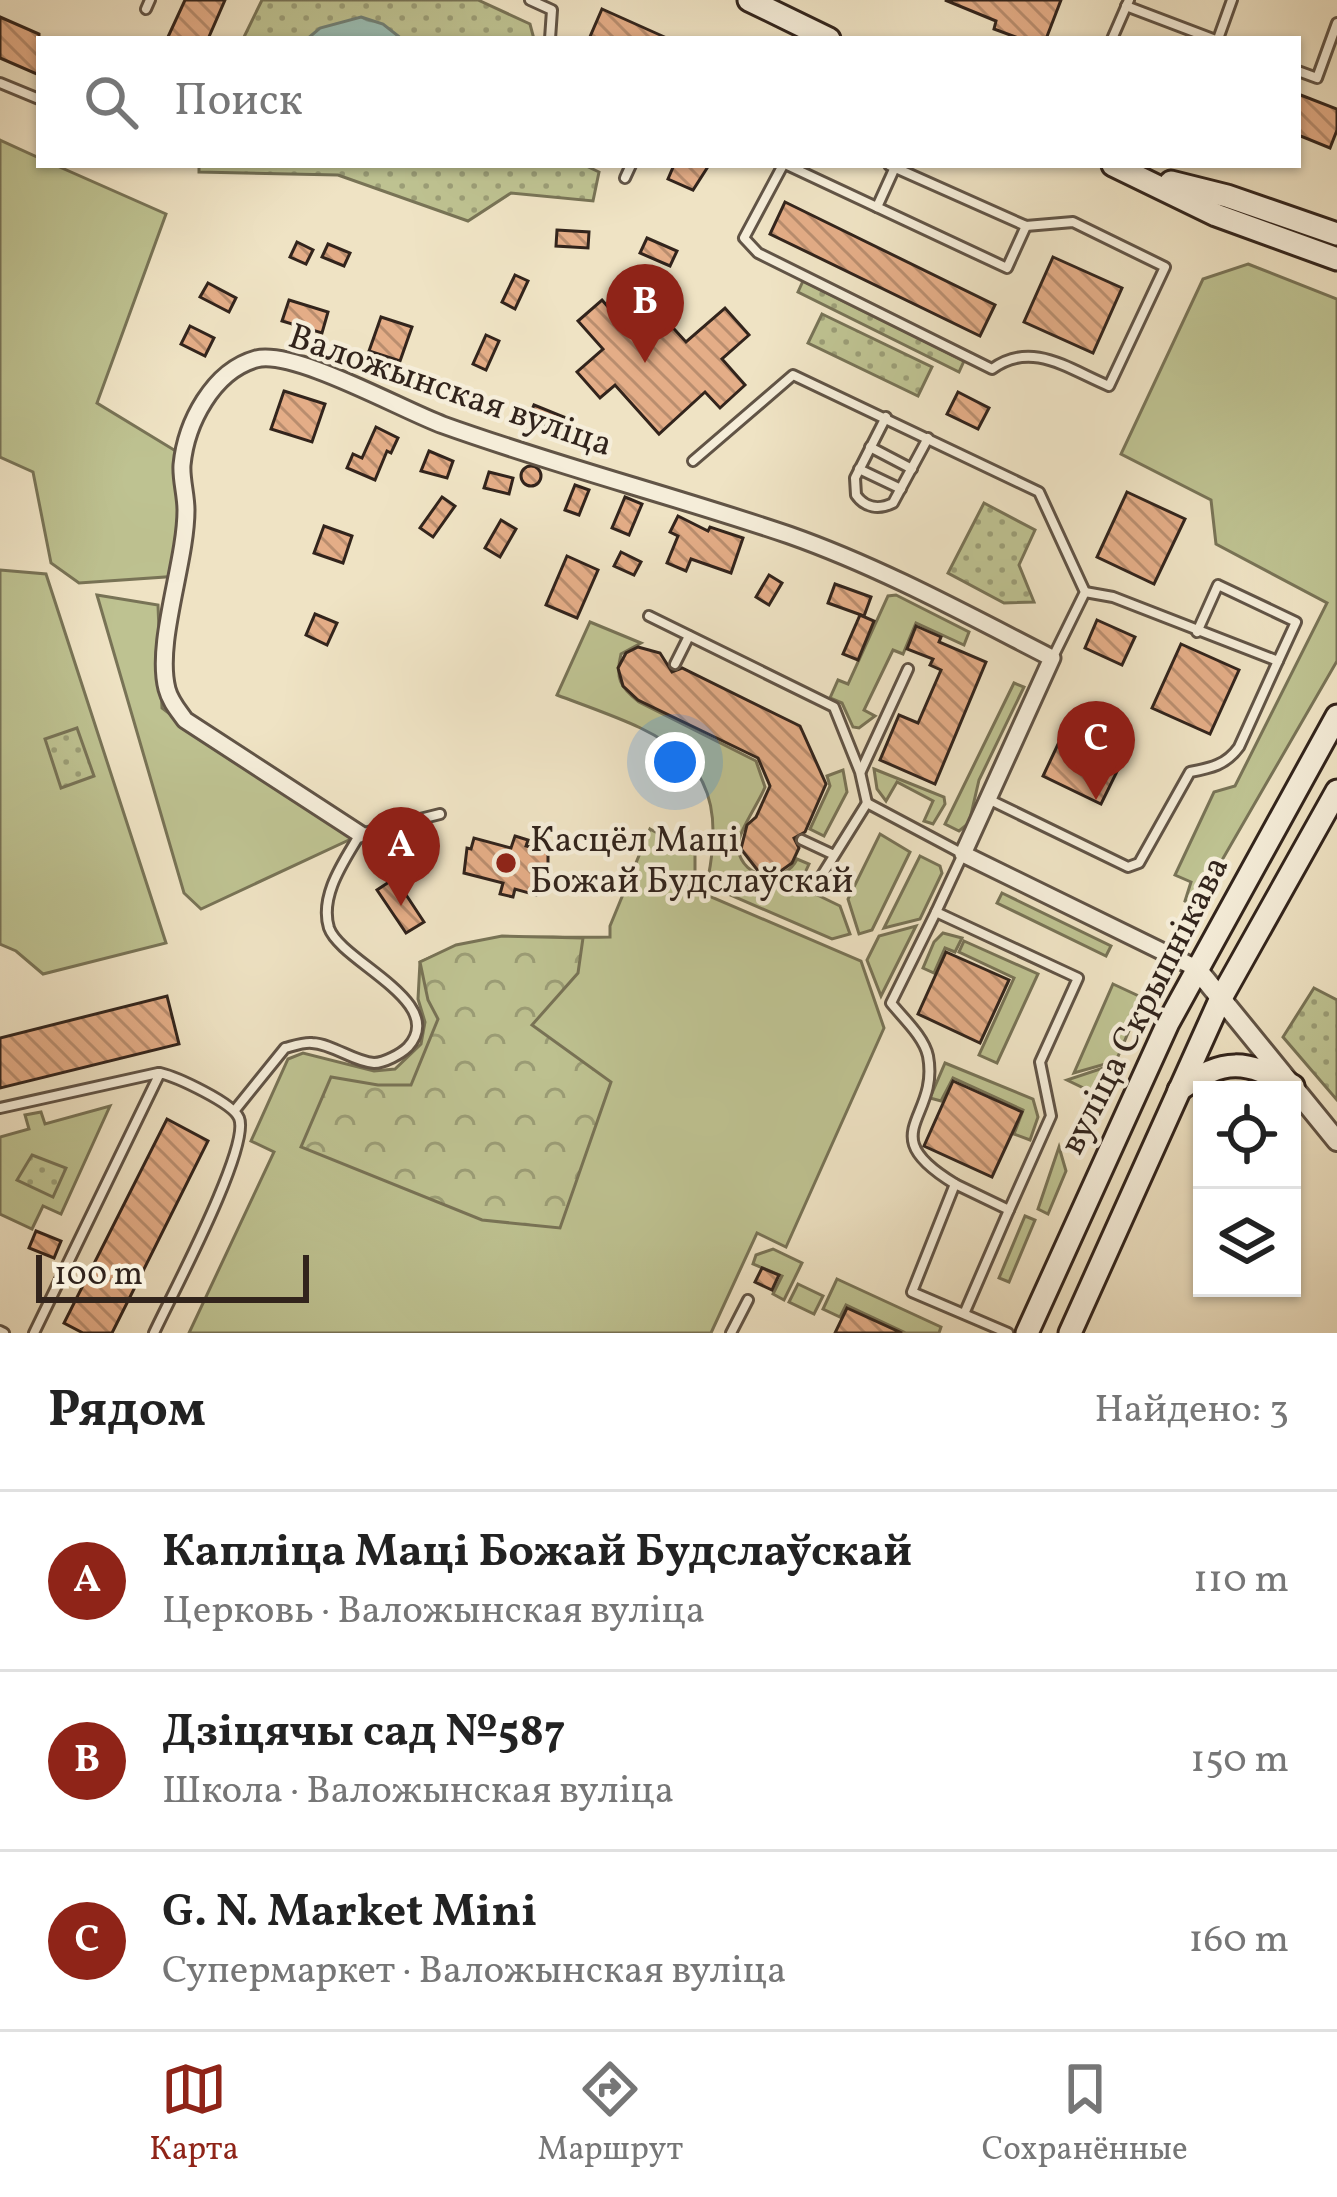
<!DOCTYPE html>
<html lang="ru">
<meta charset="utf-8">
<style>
body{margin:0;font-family:Vollkorn,serif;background:#f6f6f6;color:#222}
.controls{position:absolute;right:36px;bottom:36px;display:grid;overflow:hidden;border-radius:0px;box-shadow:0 3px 9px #0004}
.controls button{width:108px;height:108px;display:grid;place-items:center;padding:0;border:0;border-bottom:3px solid #e0e0e0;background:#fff;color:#222;font:60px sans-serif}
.scale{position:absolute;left:36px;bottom:30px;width:273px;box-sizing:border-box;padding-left:12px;border:6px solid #32241c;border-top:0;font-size:33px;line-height:42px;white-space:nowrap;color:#32241c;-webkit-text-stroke:9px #f5edd9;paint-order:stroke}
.you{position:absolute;left:675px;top:762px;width:42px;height:42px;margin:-30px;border:9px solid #fff;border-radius:50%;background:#1a73e8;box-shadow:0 0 0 18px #1a73e833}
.badge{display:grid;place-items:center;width:78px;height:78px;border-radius:50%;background:#8f2418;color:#fff;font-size:39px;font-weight:700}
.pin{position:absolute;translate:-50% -99px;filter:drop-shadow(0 3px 6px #0008)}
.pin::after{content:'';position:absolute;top:63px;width:42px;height:36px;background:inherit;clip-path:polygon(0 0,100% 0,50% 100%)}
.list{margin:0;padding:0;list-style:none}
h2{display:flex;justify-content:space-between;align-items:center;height:156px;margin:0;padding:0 48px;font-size:51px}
h2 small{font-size:39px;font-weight:400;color:#767676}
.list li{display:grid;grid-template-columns:78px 1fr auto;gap:36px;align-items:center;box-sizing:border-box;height:180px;padding:0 48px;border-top:3px solid #e0e0e0}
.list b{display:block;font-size:45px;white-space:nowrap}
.list p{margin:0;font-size:39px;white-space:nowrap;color:#767676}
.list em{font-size:39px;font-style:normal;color:#767676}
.icon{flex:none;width:66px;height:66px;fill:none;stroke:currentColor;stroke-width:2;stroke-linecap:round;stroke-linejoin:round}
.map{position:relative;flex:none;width:1337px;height:1333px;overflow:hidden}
.search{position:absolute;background:#fff;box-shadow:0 3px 9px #0004;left:36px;right:36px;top:36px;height:132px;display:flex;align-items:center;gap:30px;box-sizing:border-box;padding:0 42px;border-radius:0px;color:#767676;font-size:45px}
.sheet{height:696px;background:#fff}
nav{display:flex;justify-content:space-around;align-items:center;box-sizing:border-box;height:168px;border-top:3px solid #e0e0e0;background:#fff;font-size:33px;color:#767676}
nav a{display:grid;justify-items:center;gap:6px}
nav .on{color:#8f2418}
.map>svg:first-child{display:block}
.grass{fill:#bec291;stroke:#787356;stroke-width:3}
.forest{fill:url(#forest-crowns);stroke:#787356;stroke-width:3}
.park{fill:url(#park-dots);stroke:#787356;stroke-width:3}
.water{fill:url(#water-waves);stroke:#708077;stroke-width:3}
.building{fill:url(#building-back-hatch);stroke:#32241c;stroke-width:3}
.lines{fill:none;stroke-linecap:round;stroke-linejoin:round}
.service-casing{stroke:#615446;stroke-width:14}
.minor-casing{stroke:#615446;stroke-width:21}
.tertiary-casing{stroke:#615446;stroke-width:24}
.secondary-casing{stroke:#32241c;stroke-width:27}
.service{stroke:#f5edd9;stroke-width:8}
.minor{stroke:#f5edd9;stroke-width:15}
.tertiary{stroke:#f5edd9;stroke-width:18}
.secondary{stroke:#f5edd9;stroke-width:21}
.poi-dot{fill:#8f2418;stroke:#f5edd9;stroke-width:4.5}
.labels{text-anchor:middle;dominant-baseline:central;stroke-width:9;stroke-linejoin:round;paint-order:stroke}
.street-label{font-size:36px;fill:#32241c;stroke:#f5edd9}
.poi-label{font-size:36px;fill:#32241c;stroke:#f5edd9;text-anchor:start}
</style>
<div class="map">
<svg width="1337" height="1333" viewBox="0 0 1337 1333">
<defs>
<pattern id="forest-crowns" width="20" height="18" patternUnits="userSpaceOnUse" patternTransform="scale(3)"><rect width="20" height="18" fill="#bec291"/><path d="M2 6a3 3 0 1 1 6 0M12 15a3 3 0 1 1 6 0" fill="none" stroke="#9b9d76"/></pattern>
<pattern id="park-dots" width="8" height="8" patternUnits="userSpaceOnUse" patternTransform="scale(3)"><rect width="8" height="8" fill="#bec291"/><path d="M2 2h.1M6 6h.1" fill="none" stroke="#9b9d76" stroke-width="1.8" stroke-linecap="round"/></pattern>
<pattern id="water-waves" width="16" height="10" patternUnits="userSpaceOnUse" patternTransform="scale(3)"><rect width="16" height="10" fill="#9abeb4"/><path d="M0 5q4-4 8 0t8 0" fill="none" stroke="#7e9a92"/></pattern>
<pattern id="building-back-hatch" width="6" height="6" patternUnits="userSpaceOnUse" patternTransform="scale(3)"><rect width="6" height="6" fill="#e4ad87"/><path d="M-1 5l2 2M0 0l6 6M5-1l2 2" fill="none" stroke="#b98d6e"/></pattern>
</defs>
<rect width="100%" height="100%" fill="#efe3c4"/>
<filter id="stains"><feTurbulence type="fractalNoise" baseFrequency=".00167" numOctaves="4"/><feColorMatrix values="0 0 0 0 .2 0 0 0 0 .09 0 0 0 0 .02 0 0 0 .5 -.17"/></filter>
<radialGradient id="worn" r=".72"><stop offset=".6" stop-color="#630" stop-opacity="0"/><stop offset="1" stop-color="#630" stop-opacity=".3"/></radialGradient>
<g class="grass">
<path d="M0,140L39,158V165H55L166,214L97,403L184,456L179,576L79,583L51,563L33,472L0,457Z"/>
<path d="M1248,264L1337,299V661L1195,907L1185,901L1191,882L1175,875L1214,792L1235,786L1327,603L1216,544L1211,500L1121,454L1203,279Z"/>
<path d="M0,570L46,574L166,943L43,974L16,951L0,944Z"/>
<path d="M97,595L158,605L162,708L200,737L341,812L351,839L201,909L184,893Z"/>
<path d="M896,595L969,632L964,645L916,623L903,654L893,650L864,710L875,716L859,728L853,727L842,703L830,698L838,680L848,684L888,596Z"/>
<path d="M590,622L641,643L621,654C615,678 620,687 639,702L756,761L765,787C759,803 736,834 738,849C743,880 785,885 797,859L809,864L799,886L840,906L850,934L832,939L712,887L715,881L708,878C734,750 657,733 557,695Z"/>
<path d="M1014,683L1024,687L979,780L969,823L959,831L945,824Z"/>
<path d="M874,769L944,797L945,804L933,824L924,821L933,801L897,782L886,801L877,789Z"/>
<path d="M843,770L847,792L824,836L810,829L830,786L827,776Z"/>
<path d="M650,829L695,854V890L861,961L884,1028L786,1247L757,1233L711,1333H189L274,1152L251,1141L288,1059L303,1053L374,1071L395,1069L421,1044L425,1022L418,999L420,962C490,929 537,939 610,937V926Z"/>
<path d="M880,834L910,852L872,930L859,934L848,899Z"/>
<path d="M920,856L940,866L942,873L920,919L884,928Z"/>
<path d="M1002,893L1111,946L1106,956L997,903Z"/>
<path d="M916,926L881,996L867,960L879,936Z"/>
<path d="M943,933L962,938L955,952L945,948L934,973L923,968L934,942Z"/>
<path d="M964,941L1038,974L997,1063L979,1055L1014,978L959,952Z"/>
<path d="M1113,984L1143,998L1116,1061L1074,1073Z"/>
<path d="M945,1063L1033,1099L1038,1117L1030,1140L1014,1134L1023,1110L953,1078L941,1101L930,1098Z"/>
<path d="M1112,1065L1098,1095L1067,1080Z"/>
<path d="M110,1106L61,1214L43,1206L32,1229L0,1214V1137L29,1129L25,1115L41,1112L45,1124Z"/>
<path d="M1059,1147L1066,1171L1048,1214L1038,1209Z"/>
<path d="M1025,1216L1035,1220L1009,1282L999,1278Z"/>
<path d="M773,1249L802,1263L784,1300L773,1294L782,1276L753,1264L756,1255Z"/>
<path d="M837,1279L941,1327L939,1333H906L846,1305L840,1317L823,1309Z"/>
<path d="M798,1284L823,1296L814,1314L789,1302Z"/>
</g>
<path class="forest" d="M502,936L583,938L578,973L532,1025L611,1082L560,1228L482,1220L301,1147L331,1077L378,1085H411L438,1019L428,1000L420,962L456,945Z"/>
<g class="park">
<path d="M262,0H478L530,24L534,39H243Z"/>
<path d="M199,165H584L599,172L593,201L511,193L468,221L338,175L199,172Z"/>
<path d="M803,281L964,361L959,372L798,292Z"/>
<path d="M822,314L932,367L918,396L808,343Z"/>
<path d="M984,503L1035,530L1019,565L1034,602L1004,603L948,573Z"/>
<path d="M77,728L94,776L61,788L45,739Z"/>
<path d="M1314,988L1337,1000V1100L1283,1037Z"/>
<path d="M32,1155L66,1168L53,1197L17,1180Z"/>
</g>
<path class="water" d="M361,17L383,24L402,39H307L320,28Z"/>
<g class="building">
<path d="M185,0H225L208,39H167Z"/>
<path d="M945,0H1061L1046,39H1021L994,29L996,21Z"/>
<path d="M602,9L669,39H589Z"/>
<path d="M0,17L39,34V75L0,58Z"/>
<path d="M1298,94L1337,109V130L1330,148L1298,135Z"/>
<path d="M674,165H709L693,190L668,179Z"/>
<path d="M785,202L995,305L980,336L770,234Z"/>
<path d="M557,230L589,232L588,248L556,246Z"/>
<path d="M647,238L677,251L670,266L640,253Z"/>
<path d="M297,242L313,250L306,264L290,257Z"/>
<path d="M328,244L350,253L344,266L322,257Z"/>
<path d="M1053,257L1122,288L1093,353L1024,322Z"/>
<path d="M515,275L528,281L515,309L502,302Z"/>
<path d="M208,283L236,298L229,312L200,297Z"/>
<path d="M289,300L328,312L322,333L282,321Z"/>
<path d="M602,300L609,308L612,306L642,340L665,319L686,342L725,308L749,335L722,359L745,385L720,408L705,392L659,434L615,385L600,398L577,372L603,349L578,321Z"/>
<path d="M381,317L412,327L400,361L369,351Z"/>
<path d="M190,326L214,338L205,356L181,344Z"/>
<path d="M486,335L499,341L486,370L473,364Z"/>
<path d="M284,391L325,404L312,442L271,429Z"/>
<path d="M958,392L989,408L978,429L947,414Z"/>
<path d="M534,405L564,417L559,431L528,419Z"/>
<path d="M376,427L398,438L391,453L387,451L375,480L347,468L353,454L362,458Z"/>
<path d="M429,451L453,461L447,478L421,471Z"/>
<circle cx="531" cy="476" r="10"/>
<path d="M489,472L513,478L509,494L484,488Z"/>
<path d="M575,485L589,490L579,515L565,510Z"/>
<path d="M1127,492L1185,519L1154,584L1097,557Z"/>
<path d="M442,497L455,506L433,537L420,528Z"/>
<path d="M625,497L642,504L629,535L612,528Z"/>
<path d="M678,516L708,531L710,527L743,538L731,573L691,559L686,571L667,563L678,536L670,532Z"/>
<path d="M501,520L516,529L500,557L485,548Z"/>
<path d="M324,526L352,536L343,563L314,553Z"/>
<path d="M621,552L641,562L634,575L614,566Z"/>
<path d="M567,556L598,570L577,618L546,605Z"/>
<path d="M769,575L782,583L769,605L756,597Z"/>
<path d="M835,584L871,597L864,616L828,603Z"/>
<path d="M315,614L337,623L327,645L306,635Z"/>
<path d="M860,615L874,621L858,660L843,654Z"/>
<path d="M1097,620L1135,637L1122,665L1085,648Z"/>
<path d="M916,626L941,637L939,642L986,662L935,784L880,760L899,715L918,723L941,670L930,665L933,659L907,649Z"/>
<path d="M1181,644L1239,670L1210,734L1152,708Z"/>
<path d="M638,647L660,653L672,672L682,668L800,726L826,784L805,832L794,838L799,848L792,863L778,873L759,872L741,849L747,825L756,817L770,786L758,758L638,700L623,686L618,668L626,653Z"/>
<path d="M1069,721L1128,749L1101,804L1043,776Z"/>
<path d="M515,836L528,840L526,846L548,852V879L540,878L536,895L515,889L513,897L500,894L503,883L464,873L467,848L471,849L474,838L511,848Z"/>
<path d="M395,878L424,922L406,933L377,890Z"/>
<path d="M946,952L1009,980L980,1043L918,1014Z"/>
<path d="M167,996L179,1044L0,1088V1038Z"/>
<path d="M953,1081L1022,1112L992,1177L924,1146Z"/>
<path d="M167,1119L208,1141L112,1333H83L64,1323Z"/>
<path d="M36,1231L61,1241L54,1258L29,1248Z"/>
<path d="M762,1268L779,1275L772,1290L755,1282Z"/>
<path d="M847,1308L902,1333H835Z"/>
</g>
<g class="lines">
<g class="service-casing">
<g id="service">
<path d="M530,0L552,10L550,39"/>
<path d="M1126,6L1213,39"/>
<path d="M146,9L150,0"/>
<path d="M1112,39L1129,0"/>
<path d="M1218,39L1232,0"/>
<path d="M1298,71L1317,78L1337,23"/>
<path d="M0,83L39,99"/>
<path d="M783,165L744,238L758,253L992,369C1032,340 1068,369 1109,386L1165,267L1073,222L1026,226L889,165"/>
<path d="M787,165L1007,268L1026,226"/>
<path d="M625,178L631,165"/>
<path d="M877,207L896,165"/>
<path d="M886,417L855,478L856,495C865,508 879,510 893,503L928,438"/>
<path d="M870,447L912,469"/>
<path d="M693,461L793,375L1039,492L1085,592L1053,657"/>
<path d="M859,469L901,489"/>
<path d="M649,616L834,707L860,772L867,803"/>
<path d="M1197,632L1218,585L1296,622L1278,661"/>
<path d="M675,664L689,636"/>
<path d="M861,771L908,669"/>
<path d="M988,799L1128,867L1139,863L1190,772C1211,768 1226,765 1239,747L1278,661L1113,597L1085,592"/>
<path d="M802,840L832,854"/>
<path d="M819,880L867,803L963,854L936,912L1078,978L1040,1062L1051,1116L1009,1210"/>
<path d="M936,912L891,1003C903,1018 924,1037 928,1056C940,1120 871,1133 955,1184"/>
<path d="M0,1108L158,1073"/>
<path d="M235,1110L285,1048C293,1046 304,1042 312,1043C333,1044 354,1062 374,1063C384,1063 401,1054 408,1047C449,1002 341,962 329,928C319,895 345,860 360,834L440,814"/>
<path d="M964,1314L1009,1210L955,1184L912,1292L1008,1333"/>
<path d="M0,1331L4,1333"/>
<path d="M34,1333L160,1073C177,1077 233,1103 239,1118C251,1147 170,1298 154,1333"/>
<path d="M731,1333L748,1300"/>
</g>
</g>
<g class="minor-casing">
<path id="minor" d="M360,834L185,720C178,710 170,701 167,689C155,642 186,563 186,510C186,495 181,479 182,465C186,423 213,371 256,359C294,349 402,410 443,425C557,466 674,496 789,535C880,567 966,614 1052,658L963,854L1196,968"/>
</g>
<g class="tertiary-casing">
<path id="tertiary" d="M1196,968L1337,1141"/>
</g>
<g class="secondary-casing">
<g id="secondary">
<path d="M749,0L829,39"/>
<path d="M1113,165L1216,215L1337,259"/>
<path d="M1171,182L1227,196L1337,234"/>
<path d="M1179,1090C1225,1057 1245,1060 1293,1086"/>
<path d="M1027,1333L1168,1023L1337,716"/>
<path d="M1070,1333L1221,998L1337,791"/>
</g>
</g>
<use href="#service" class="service"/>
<use href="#minor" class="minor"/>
<use href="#tertiary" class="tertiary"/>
<use href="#secondary" class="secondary"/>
</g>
<circle class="poi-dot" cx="506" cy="863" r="12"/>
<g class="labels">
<g class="street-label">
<text transform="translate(450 392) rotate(19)">Валожынская вуліца</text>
<text transform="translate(1146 1006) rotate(-63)">вуліца Скрыпнікава</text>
</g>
<g class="poi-label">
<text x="530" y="842">Касцёл Маці<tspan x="530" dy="41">Божай Будслаўскай</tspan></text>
</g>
</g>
<rect width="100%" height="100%" filter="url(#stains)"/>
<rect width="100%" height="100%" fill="url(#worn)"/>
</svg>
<div class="controls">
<button><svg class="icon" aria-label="locate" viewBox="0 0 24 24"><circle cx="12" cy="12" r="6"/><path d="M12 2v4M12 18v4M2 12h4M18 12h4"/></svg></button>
<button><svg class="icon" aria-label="layers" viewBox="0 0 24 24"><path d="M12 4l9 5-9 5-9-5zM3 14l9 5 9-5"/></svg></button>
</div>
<div class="scale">100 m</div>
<div class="you"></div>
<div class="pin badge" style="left:401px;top:906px">A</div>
<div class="pin badge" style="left:645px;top:363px">B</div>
<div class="pin badge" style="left:1096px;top:800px">C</div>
<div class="search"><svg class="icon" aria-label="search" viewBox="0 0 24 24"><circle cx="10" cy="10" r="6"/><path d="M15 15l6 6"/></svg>Поиск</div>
</div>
<section class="sheet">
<h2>Рядом<small>Найдено: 3</small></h2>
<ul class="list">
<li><span class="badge">A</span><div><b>Капліца Маці Божай Будслаўскай</b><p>Церковь · Валожынская вуліца</p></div><em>110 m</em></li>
<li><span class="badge">B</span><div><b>Дзіцячы сад №587</b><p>Школа · Валожынская вуліца</p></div><em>150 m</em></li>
<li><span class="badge">C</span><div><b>G. N. Market Mini</b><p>Супермаркет · Валожынская вуліца</p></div><em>160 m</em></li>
</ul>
</section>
<nav>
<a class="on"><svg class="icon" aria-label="map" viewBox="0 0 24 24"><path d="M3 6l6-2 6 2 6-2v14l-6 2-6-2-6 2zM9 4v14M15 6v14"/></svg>Карта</a>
<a><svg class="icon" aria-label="directions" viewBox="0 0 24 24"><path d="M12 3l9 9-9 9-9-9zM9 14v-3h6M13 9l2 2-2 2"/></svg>Маршрут</a>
<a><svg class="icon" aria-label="saved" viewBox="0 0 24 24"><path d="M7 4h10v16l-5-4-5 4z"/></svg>Сохранённые</a>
</nav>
